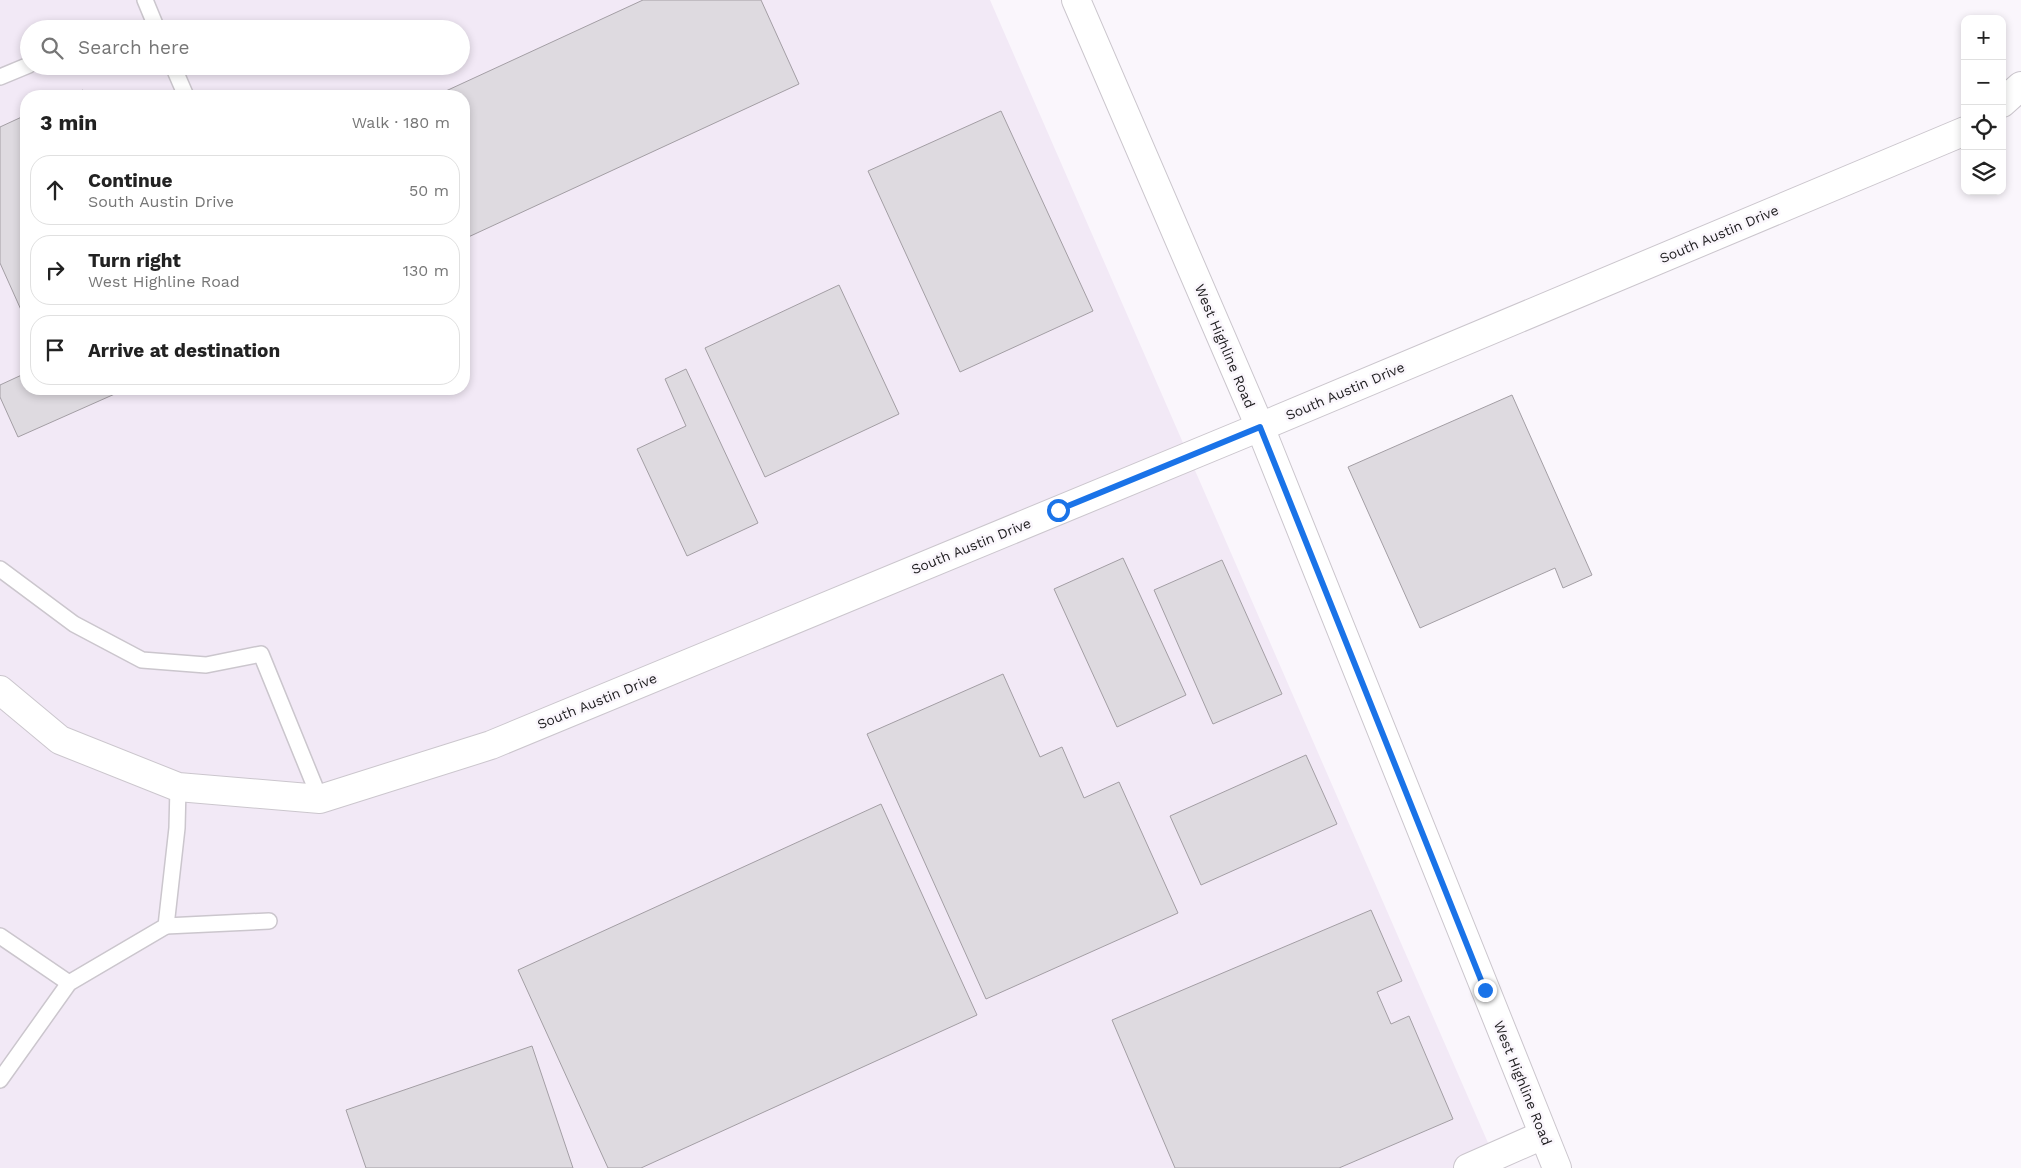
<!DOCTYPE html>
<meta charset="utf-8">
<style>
body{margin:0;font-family:"Work Sans",sans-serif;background:#f6f6f6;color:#222}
.controls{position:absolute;right:15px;top:15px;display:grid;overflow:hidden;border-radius:10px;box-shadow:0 2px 8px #0003}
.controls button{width:45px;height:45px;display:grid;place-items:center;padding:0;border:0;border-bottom:1px solid #e0e0e0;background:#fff;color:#222;font:25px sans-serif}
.stop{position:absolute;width:15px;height:15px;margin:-11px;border:4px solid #1a73e8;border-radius:50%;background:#fff}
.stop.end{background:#1a73e8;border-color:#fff;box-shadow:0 1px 5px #0008}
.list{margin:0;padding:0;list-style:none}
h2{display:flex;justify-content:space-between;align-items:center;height:65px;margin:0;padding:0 20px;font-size:21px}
h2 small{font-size:16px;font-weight:400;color:#767676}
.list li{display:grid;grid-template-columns:32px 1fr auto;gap:15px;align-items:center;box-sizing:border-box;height:70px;margin:0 10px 10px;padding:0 10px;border:1px solid #e0e0e0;border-radius:20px}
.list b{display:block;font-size:19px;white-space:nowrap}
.list p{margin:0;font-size:16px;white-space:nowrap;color:#767676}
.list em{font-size:16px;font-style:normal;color:#767676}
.icon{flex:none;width:28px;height:28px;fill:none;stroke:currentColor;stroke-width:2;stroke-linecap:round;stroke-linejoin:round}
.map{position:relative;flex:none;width:2021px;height:1168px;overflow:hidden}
.search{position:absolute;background:#fff;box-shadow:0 2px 8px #0003;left:20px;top:20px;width:450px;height:55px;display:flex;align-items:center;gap:12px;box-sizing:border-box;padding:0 18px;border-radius:28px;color:#767676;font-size:19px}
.panel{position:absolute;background:#fff;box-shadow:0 2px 8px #0003;left:20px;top:90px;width:450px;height:305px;border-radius:20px}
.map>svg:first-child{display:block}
.built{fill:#f2e9f6;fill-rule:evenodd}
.building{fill:#dedae0;stroke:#a39ea4}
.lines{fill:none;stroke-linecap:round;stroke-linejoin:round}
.lane-casing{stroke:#cbc6cd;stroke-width:18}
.street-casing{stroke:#cbc6cd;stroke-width:30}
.secondary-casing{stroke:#cbc6cd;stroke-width:30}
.lane{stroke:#fff;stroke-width:15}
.street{stroke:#fff;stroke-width:28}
.secondary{stroke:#fff;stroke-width:28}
.route{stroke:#1a73e8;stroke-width:6}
.labels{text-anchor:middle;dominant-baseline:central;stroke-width:5;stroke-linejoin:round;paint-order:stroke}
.street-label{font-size:14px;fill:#1d1c1e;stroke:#faf6fc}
</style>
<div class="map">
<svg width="2021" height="1168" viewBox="0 0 2021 1168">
<rect width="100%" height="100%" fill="#faf6fc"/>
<path class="built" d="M0,0H990L1499,1168H0ZM29,29H461V66H29ZM26,96H464V389H26Z"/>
<g class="building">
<path d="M643,0H761L799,84L464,239V96H435Z"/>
<path d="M83,90L85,96H69Z"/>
<path d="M1001,111L1093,311L960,372L868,171Z"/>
<path d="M26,115V321L0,263V127Z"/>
<path d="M839,285L899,414L765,477L705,348Z"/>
<path d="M686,369L758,523L687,556L637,449L686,426L665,379Z"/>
<path d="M26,373V389H126L18,437L0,397V385Z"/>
<path d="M1512,395L1592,575L1563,588L1555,568L1420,628L1348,467Z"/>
<path d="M1123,558L1186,695L1117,727L1054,589Z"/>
<path d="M1222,560L1282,694L1213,724L1154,590Z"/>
<path d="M1003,674L1040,757L1062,747L1084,798L1119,782L1178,913L986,999L867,734Z"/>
<path d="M1306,755L1337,824L1201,885L1170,816Z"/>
<path d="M881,804L977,1015L641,1168H608L518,970Z"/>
<path d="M1371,910L1402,981L1377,992L1391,1024L1409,1016L1453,1119L1339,1168H1175L1112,1020Z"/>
<path d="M532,1046L573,1168H366L346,1110Z"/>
</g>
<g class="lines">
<g class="lane-casing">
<g id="lane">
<path d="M145,0L157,29"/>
<path d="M173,66L186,96"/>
<path d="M0,77L29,65"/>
<path d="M0,569L74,624L142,660L206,665L261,654L320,799"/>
<path d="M166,926L269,921"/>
<path d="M0,936L69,983"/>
<path d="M0,1080L69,983L166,926L177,828L178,787"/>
</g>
</g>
<g class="street-casing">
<g id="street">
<path d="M2002,103L2021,86"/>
<path d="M0,690L60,740L178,787L320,799L491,745L1260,427L1965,131"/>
<path d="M1468,1168L1543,1135"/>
</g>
</g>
<g class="secondary-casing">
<path id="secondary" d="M1076,0L1260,427L1557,1168"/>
</g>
<use href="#lane" class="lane"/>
<use href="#street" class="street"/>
<use href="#secondary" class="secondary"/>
</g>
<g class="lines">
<path class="route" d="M1058,510L1260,427L1485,990"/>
</g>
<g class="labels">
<g class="street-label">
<text transform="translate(1719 234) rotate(-23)">South Austin Drive</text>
<text transform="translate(1225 346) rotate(67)">West Highline Road</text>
<text transform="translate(1345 391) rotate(-23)">South Austin Drive</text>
<text transform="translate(971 546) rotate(-22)">South Austin Drive</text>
<text transform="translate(597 701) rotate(-22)">South Austin Drive</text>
<text transform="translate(1523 1083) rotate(68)">West Highline Road</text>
</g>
</g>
</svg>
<div class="controls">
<button>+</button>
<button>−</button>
<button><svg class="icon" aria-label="locate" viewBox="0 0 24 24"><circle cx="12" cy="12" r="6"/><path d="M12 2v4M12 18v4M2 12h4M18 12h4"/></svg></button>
<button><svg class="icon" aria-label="layers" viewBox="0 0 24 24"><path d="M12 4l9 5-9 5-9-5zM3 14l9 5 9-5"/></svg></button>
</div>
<div class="stop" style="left:1058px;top:510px"></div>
<div class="stop end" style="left:1485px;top:990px"></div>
<div class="search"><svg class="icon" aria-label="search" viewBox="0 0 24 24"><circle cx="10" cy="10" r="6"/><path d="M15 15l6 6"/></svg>Search here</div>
<section class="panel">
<h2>3 min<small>Walk · 180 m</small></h2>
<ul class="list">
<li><svg class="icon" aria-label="ahead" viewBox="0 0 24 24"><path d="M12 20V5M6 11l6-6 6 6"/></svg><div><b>Continue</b><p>South Austin Drive</p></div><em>50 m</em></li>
<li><svg class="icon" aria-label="right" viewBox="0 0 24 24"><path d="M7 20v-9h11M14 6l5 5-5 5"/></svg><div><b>Turn right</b><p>West Highline Road</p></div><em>130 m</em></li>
<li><svg class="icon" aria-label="arrive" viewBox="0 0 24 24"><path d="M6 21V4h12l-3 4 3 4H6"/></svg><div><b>Arrive at destination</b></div></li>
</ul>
</section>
</div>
